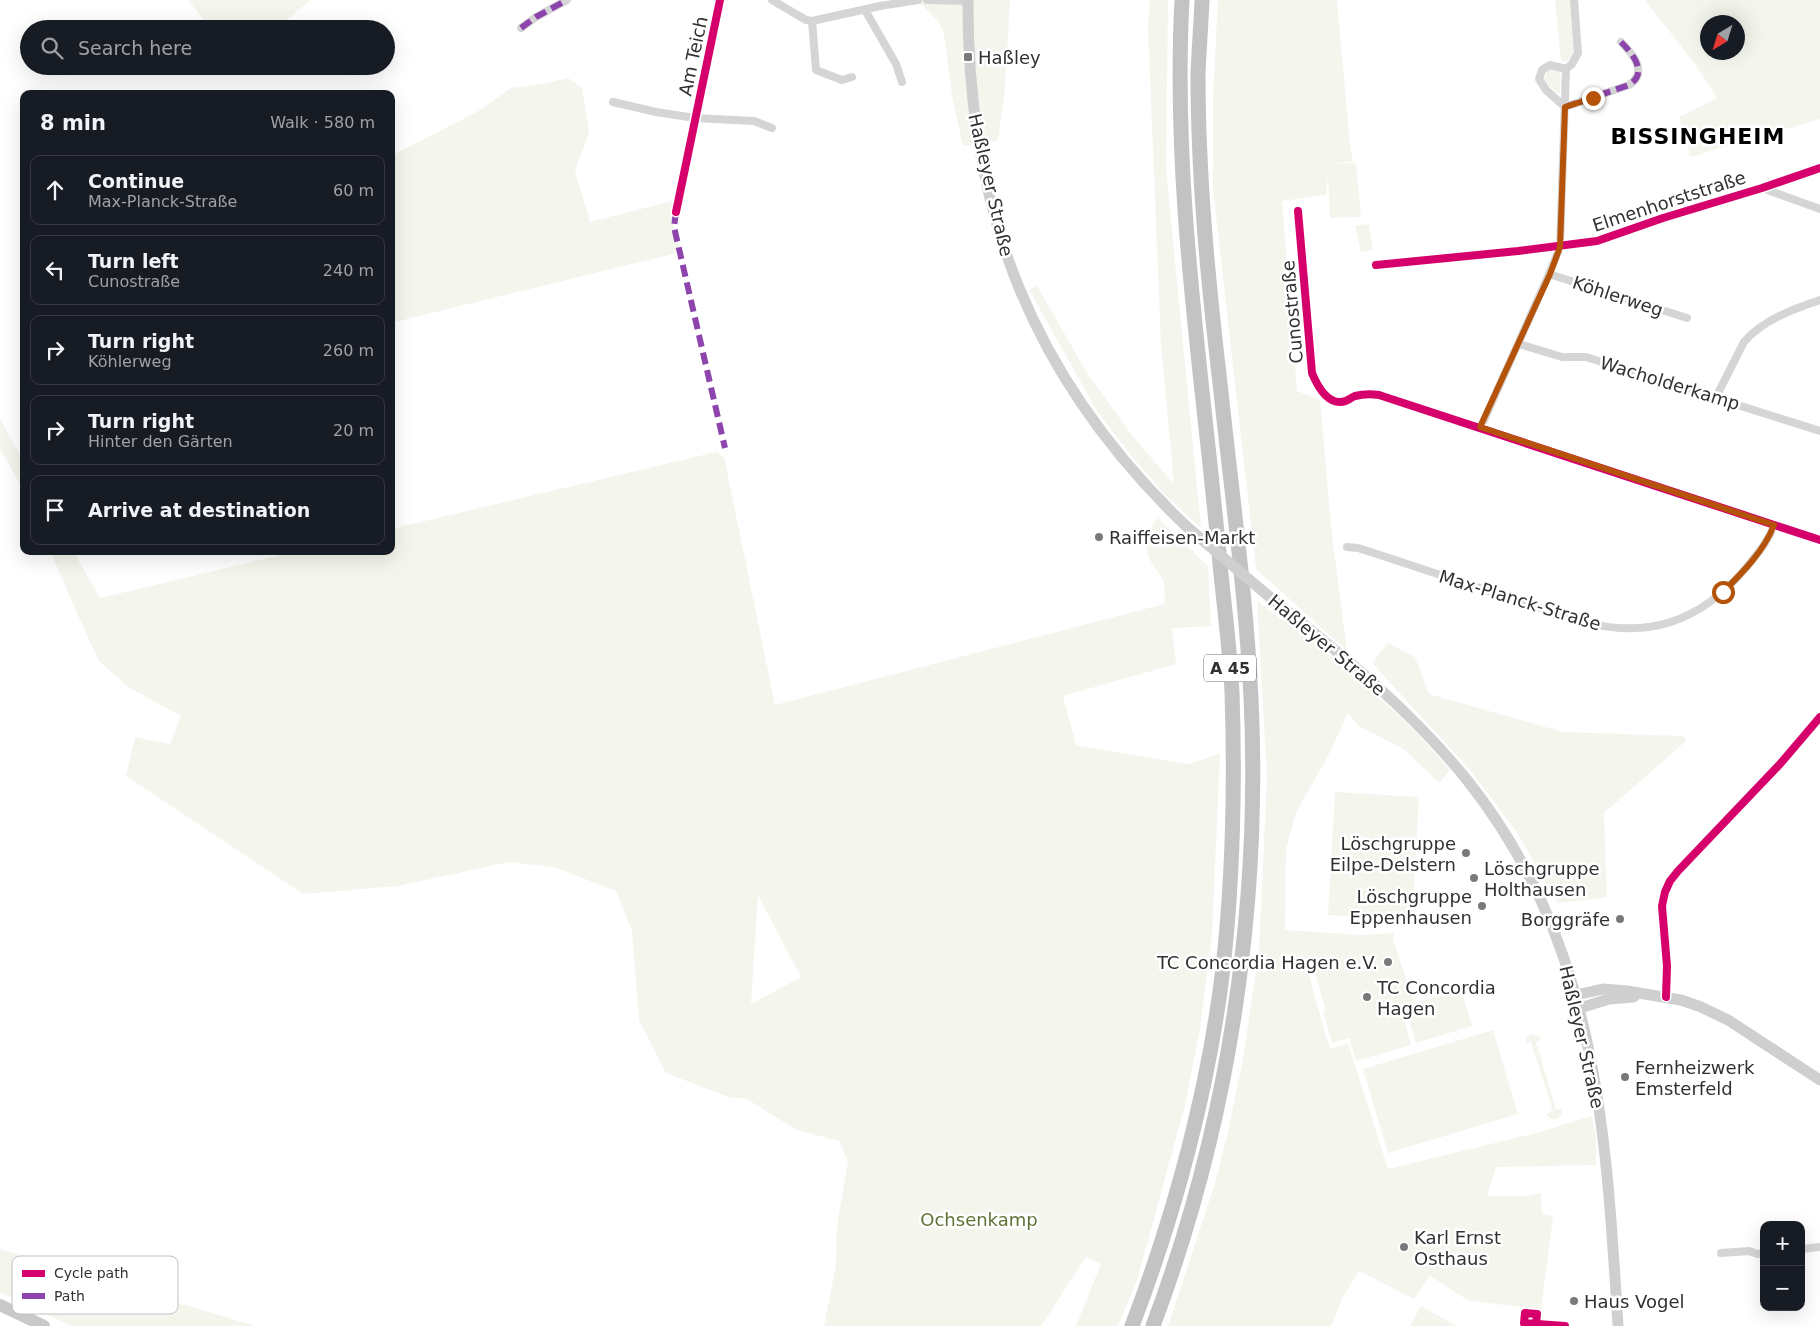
<!DOCTYPE html>
<meta charset="utf-8">
<style>
body{margin:0;font-family:"DejaVu Sans",sans-serif;background:#20242c;color:#f1f3f6}
.controls{position:absolute;right:15px;bottom:15px;display:grid;overflow:hidden;border-radius:10px;box-shadow:0 5px 20px #0002}
.controls button{width:45px;height:45px;display:grid;place-items:center;padding:0;border:0;border-bottom:1px solid #363941;background:#171b24;color:#f1f3f6;font:25px sans-serif}
.compass{position:absolute;left:1700px;top:15px;width:45px;height:45px;border-radius:50%;background:#171b24;box-shadow:0 5px 20px #0002;rotate:218deg}
.stop{position:absolute;width:15px;height:15px;margin:-11px;border:4px solid #b45309;border-radius:50%;background:#fff}
.stop.end{background:#b45309;border-color:#fff;box-shadow:0 1px 5px #0008}
.list{margin:0;padding:0;list-style:none}
h2{display:flex;justify-content:space-between;align-items:center;height:65px;margin:0;padding:0 20px;font-size:21px}
h2 small{font-size:16px;font-weight:400;color:#9ea1a6}
.list li{display:grid;grid-template-columns:32px 1fr auto;gap:15px;align-items:center;box-sizing:border-box;height:70px;margin:0 10px 10px;padding:0 10px;border:1px solid #363941;border-radius:10px}
.list b{display:block;font-size:19px;white-space:nowrap}
.list p{margin:0;font-size:16px;white-space:nowrap;color:#9ea1a6}
.list em{font-size:16px;font-style:normal;color:#9ea1a6}
.icon{flex:none;width:28px;height:28px;fill:none;stroke:currentColor;stroke-width:2;stroke-linecap:round;stroke-linejoin:round}
.map{position:relative;flex:none;width:1820px;height:1326px;overflow:hidden}
.search{position:absolute;background:#171b24;box-shadow:0 5px 20px #0002;left:20px;top:20px;width:375px;height:55px;display:flex;align-items:center;gap:12px;box-sizing:border-box;padding:0 18px;border-radius:28px;color:#9ea1a6;font-size:19px}
.panel{position:absolute;background:#171b24;box-shadow:0 5px 20px #0002;left:20px;top:90px;width:375px;height:465px;border-radius:10px}
.map>svg:first-child{display:block}
.green{fill:#f4f6ed;fill-rule:evenodd}
.lines{fill:none;stroke-linecap:round;stroke-linejoin:round}
.street{stroke:#d5d5d5;stroke-width:8}
.secondary{stroke:#cfcfcf;stroke-width:11}
.primary{stroke:#c9c9c9;stroke-width:12}
.highway{stroke:#c3c3c3;stroke-width:15}
.secondary-bridge{stroke:#cfcfcf;stroke-width:11}
.quiet{stroke:#8e44ad;stroke-width:6;stroke-dasharray:12 6;stroke-linecap:butt}
.cycleway-casing{stroke:#fff;stroke-width:11}
.cycleway{stroke:#d6006c;stroke-width:8}
.route{stroke:#b45309;stroke-width:6}
.poi-dot{fill:#797979;stroke:#fff;stroke-width:2}
.labels{text-anchor:middle;dominant-baseline:central;stroke-width:5;stroke-linejoin:round;paint-order:stroke}
.shield{fill:#fff;stroke:#6f6f6f;stroke-width:1}
.shield-label{font-size:16px;font-weight:bold;fill:#313131}
.street-label{font-size:18px;fill:#313131;stroke:#fff}
.poi-label{font-size:18px;fill:#313131;stroke:#fff;text-anchor:start}
.park-label{font-size:18px;fill:#607339;stroke:#fff}
.district-label{font-size:22px;font-weight:bold;letter-spacing:1px;fill:#000;stroke:#fff}
.key{fill:#fff;stroke:#c1c1c1;stroke-width:1}
.key-label{font-size:14px;fill:#313131}
</style>
<div class="map">
<svg width="1820" height="1326" viewBox="0 0 1820 1326">
<rect width="100%" height="100%" fill="#fff"/>
<g class="green">
<path d="M188,0H311L275,29H211Z"/>
<path d="M915,0H1010L1005,88L998,141L963,146L952,96L944,34L939,22L924,7Z"/>
<path d="M1150,0H1168L1166,169L1201,528L1165,495L1134,459L1097,411L1029,290L1037,286L1087,373L1134,438L1174,484L1161,344L1148,28Z"/>
<path d="M1218,0H1337L1350,146L1353,161L1331,164L1356,163L1361,217L1330,218L1328,176L1326,195L1282,201L1297,391L1320,400L1332,535L1347,651L1256,569L1213,189V96Z"/>
<path d="M1555,0H1574L1575,52L1570,60L1565,62L1561,60Z"/>
<path d="M1645,0H1820V119L1690,157L1679,117L1717,98L1694,63ZM1708,22H1738V52H1708Z"/>
<path d="M1551,69L1556,70L1561,75L1560,93L1558,94L1548,85L1544,79L1547,72Z"/>
<path d="M568,78L582,88L589,132L575,171L590,222L672,201L674,227L681,252L391,323V156L477,112L511,88L542,84Z"/>
<path d="M1369,224L1373,250L1361,252L1355,226Z"/>
<path d="M0,419L24,462V491L0,449Z"/>
<path d="M716,452L724,457L775,705L1164,604C1165,596 1166,588 1163,581C1160,572 1152,566 1149,557C1143,542 1148,529 1158,518L1208,566L1211,626L1172,628L1176,664L1063,696L1076,745L1188,764L1220,754L1212,934L1200,1028L1185,1105L1138,1277L1118,1326H1076L1101,1264L1086,1257L1041,1326H824L836,1265L837,1226L848,1161L839,1141L797,1130L745,1098H731L666,1073L639,1020L632,931L616,891L554,867L509,862L398,886L303,894L126,776L135,737L170,744L181,716L128,687L99,661L85,631L50,551H73L100,598L298,551H391V529ZM758,895L801,977L751,1004Z"/>
<path d="M1257,600L1279,618L1291,624C1347,669 1404,715 1450,770L1439,783L1405,750L1359,726L1348,713L1326,760L1296,812L1286,849L1285,930L1360,935L1395,933L1393,940L1414,1002L1400,1006L1411,1045L1356,1061L1349,1038L1332,1043L1323,1011H1326L1315,973L1309,975L1327,1040L1331,1049L1348,1043L1388,1169L1536,1133L1592,1116L1596,1137V1165L1496,1167L1487,1196H1527L1541,1193L1542,1214L1553,1216L1541,1309L1469,1301L1430,1276L1414,1299L1359,1271L1343,1297L1331,1326H1168L1216,1180L1226,1140L1242,1065L1259,951L1267,777Z"/>
<path d="M1388,643L1415,657L1429,694L1563,732L1683,736L1686,741L1604,813L1607,897L1558,903L1516,831L1471,771L1372,663Z"/>
<path d="M1335,792L1419,797L1412,920L1328,915Z"/>
<path d="M1461,989L1472,1026L1416,1043L1404,1006Z"/>
<path d="M1493,1030L1518,1114L1388,1153L1363,1069Z"/>
<path d="M1531,1034C1535,1034 1540,1035 1541,1040L1536,1042L1556,1110L1562,1108C1563,1113 1561,1116 1557,1119H1551L1546,1114L1553,1111L1531,1042L1525,1044L1526,1038Z"/>
<path d="M0,1249L255,1326H71L0,1292Z"/>
<path d="M1421,1306L1457,1326H1410Z"/>
</g>
<g class="lines">
<g class="street">
<path d="M772,0L806,20L812,21L880,6L918,0"/>
<path d="M927,0L968,1"/>
<path d="M865,10L896,64L902,82"/>
<path d="M812,21L816,70L842,80L852,77"/>
<path d="M521,28L536,17L567,0"/>
<path d="M613,102L656,112L695,118L754,121L772,128"/>
<path d="M1565,107L1629,85C1648,73 1634,55 1621,42"/>
<path d="M1565,107L1546,90L1539,79L1542,70L1550,65L1566,69"/>
<path d="M1762,188L1820,209"/>
<path d="M1298,211L1312,373C1317,385 1326,403 1341,402C1347,402 1350,398 1355,396C1363,394 1372,394 1379,395L1820,540"/>
<path d="M676,212L720,0"/>
<path d="M1376,265L1518,251L1597,241L1663,218L1762,188L1820,168"/>
<path d="M1549,274L1687,318"/>
<path d="M1519,344L1562,357H1586L1820,431"/>
<path d="M1716,397L1744,342C1763,320 1793,309 1820,300"/>
<path d="M1481,427L1549,274L1560,247L1566,69L1572,64L1578,53L1574,0"/>
<path d="M1347,547L1358,548L1383,556L1580,621C1647,640 1700,622 1745,569C1756,555 1768,543 1774,525"/>
<path d="M1666,997L1667,966L1662,906L1665,892L1670,881L1678,871L1780,764L1820,717"/>
<path d="M1801,1249L1820,1247"/>
<path d="M1721,1253L1749,1251L1758,1254L1764,1253"/>
<path d="M1536,1324L1537,1314L1525,1313L1524,1323L1565,1326"/>
</g>
<g class="secondary">
<path d="M968,0C967,212 1032,379 1186,526"/>
<path d="M1271,598C1341,654 1411,710 1467,780C1596,942 1606,1127 1618,1326"/>
<path d="M1576,995L1603,989L1627,991L1681,1000L1701,1007L1728,1020L1820,1080"/>
<path d="M1580,1008L1609,999L1634,997"/>
</g>
<path class="primary" d="M0,1305L44,1326"/>
<g class="highway">
<path d="M1132,1326C1175,1214 1209,1087 1223,968C1233,878 1235,782 1232,692C1230,649 1224,606 1220,564C1203,376 1172,189 1182,0"/>
<path d="M1153,1326C1228,1126 1261,911 1251,698C1246,593 1231,488 1220,383C1208,281 1198,177 1198,74C1199,49 1201,25 1202,0"/>
</g>
<path class="secondary-bridge" d="M1186,526L1271,598"/>
<g class="quiet">
<path d="M521,28L536,17L567,0"/>
<path d="M1565,107L1629,85C1648,73 1634,55 1621,42"/>
<path d="M676,212L674,227L725,448"/>
</g>
<g class="cycleway-casing">
<g id="cycleway">
<path d="M1298,211L1312,373C1317,385 1326,403 1341,402C1347,402 1350,398 1355,396C1363,394 1372,394 1379,395L1820,540"/>
<path d="M676,212L720,0"/>
<path d="M1376,265L1518,251L1597,241L1663,218L1762,188L1820,168"/>
<path d="M1666,997L1667,966L1662,906L1665,892L1670,881L1678,871L1780,764L1820,717"/>
<path d="M1536,1324L1537,1314L1525,1313L1524,1323L1565,1326"/>
</g>
</g>
<use href="#cycleway" class="cycleway"/>
</g>
<g class="lines">
<path class="route" d="M1593,98L1565,107L1560,247L1550,274L1480,427L1774,525C1764,551 1743,572 1723,592"/>
</g>
<g class="poi-dot">
<rect x="963" y="52" width="10" height="10" rx="2.5"/>
<circle cx="1099" cy="537" r="5"/>
<circle cx="1466" cy="853" r="5"/>
<circle cx="1474" cy="878" r="5"/>
<circle cx="1482" cy="906" r="5"/>
<circle cx="1620" cy="919" r="5"/>
<circle cx="1388" cy="962" r="5"/>
<circle cx="1367" cy="997" r="5"/>
<circle cx="1625" cy="1077" r="5"/>
<circle cx="1404" cy="1247" r="5"/>
<circle cx="1574" cy="1301" r="5"/>
</g>
<g class="labels">
<rect class="shield" x="1204" y="654.5" width="52" height="27" rx="4"/>
<g class="shield-label">
<text x="1230" y="668">A 45</text>
</g>
<g class="street-label">
<text transform="translate(693 56) rotate(-78)">Am Teich</text>
<text transform="translate(991 185) rotate(77)">Haßleyer Straße</text>
<text transform="translate(1669 201) rotate(-18)">Elmenhorststraße</text>
<text transform="translate(1618 296) rotate(18)">Köhlerweg</text>
<text transform="translate(1292 312) rotate(-95)">Cunostraße</text>
<text transform="translate(1670 383) rotate(17)">Wacholderkamp</text>
<text transform="translate(1520 600) rotate(17)">Max-Planck-Straße</text>
<text transform="translate(1327 645) rotate(40)">Haßleyer Straße</text>
<text transform="translate(1582 1037) rotate(77)">Haßleyer Straße</text>
</g>
<g class="poi-label">
<text x="978" y="57">Haßley</text>
<text x="1109" y="537">Raiffeisen-Markt</text>
<text x="1456" y="843" text-anchor="end">Löschgruppe<tspan x="1456" dy="21">Eilpe-Delstern</tspan></text>
<text x="1484" y="868">Löschgruppe<tspan x="1484" dy="21">Holthausen</tspan></text>
<text x="1472" y="896" text-anchor="end">Löschgruppe<tspan x="1472" dy="21">Eppenhausen</tspan></text>
<text x="1610" y="919" text-anchor="end">Borggräfe</text>
<text x="1378" y="962" text-anchor="end">TC Concordia Hagen e.V.</text>
<text x="1377" y="987">TC Concordia<tspan x="1377" dy="21">Hagen</tspan></text>
<text x="1635" y="1067">Fernheizwerk<tspan x="1635" dy="21">Emsterfeld</tspan></text>
<text x="1414" y="1237">Karl Ernst<tspan x="1414" dy="21">Osthaus</tspan></text>
<text x="1584" y="1301">Haus Vogel</text>
</g>
<g class="park-label">
<text x="979" y="1219">Ochsenkamp</text>
</g>
<g class="district-label">
<text x="1698" y="136">BISSINGHEIM</text>
</g>
</g>
<rect x="12" y="1256" width="166" height="58" rx="8" class="key"/>
<rect x="22" y="1270" width="23" height="7" fill="#d6006c"/>
<rect x="22" y="1293" width="23" height="6" fill="#8e44ad"/>
<g class="key-label">
<text x="54" y="1278">Cycle path</text>
<text x="54" y="1301">Path</text>
</g>
</svg>
<div class="controls">
<button>+</button>
<button>−</button>
</div>
<svg class="compass" viewBox="-18 -18 36 36"><path d="M0-13l5 13h-10z" fill="#e53935"/><path d="M0 13l5-13h-10z" fill="#9ea1a6"/></svg>
<div class="stop" style="left:1723px;top:592px"></div>
<div class="stop end" style="left:1593px;top:98px"></div>
<div class="search"><svg class="icon" aria-label="search" viewBox="0 0 24 24"><circle cx="10" cy="10" r="6"/><path d="M15 15l6 6"/></svg>Search here</div>
<section class="panel">
<h2>8 min<small>Walk · 580 m</small></h2>
<ul class="list">
<li><svg class="icon" aria-label="ahead" viewBox="0 0 24 24"><path d="M12 20V5M6 11l6-6 6 6"/></svg><div><b>Continue</b><p>Max-Planck-Straße</p></div><em>60 m</em></li>
<li><svg class="icon" aria-label="left" viewBox="0 0 24 24"><path d="M17 20v-9H6M10 6l-5 5 5 5"/></svg><div><b>Turn left</b><p>Cunostraße</p></div><em>240 m</em></li>
<li><svg class="icon" aria-label="right" viewBox="0 0 24 24"><path d="M7 20v-9h11M14 6l5 5-5 5"/></svg><div><b>Turn right</b><p>Köhlerweg</p></div><em>260 m</em></li>
<li><svg class="icon" aria-label="right" viewBox="0 0 24 24"><path d="M7 20v-9h11M14 6l5 5-5 5"/></svg><div><b>Turn right</b><p>Hinter den Gärten</p></div><em>20 m</em></li>
<li><svg class="icon" aria-label="arrive" viewBox="0 0 24 24"><path d="M6 21V4h12l-3 4 3 4H6"/></svg><div><b>Arrive at destination</b></div></li>
</ul>
</section>
</div>
